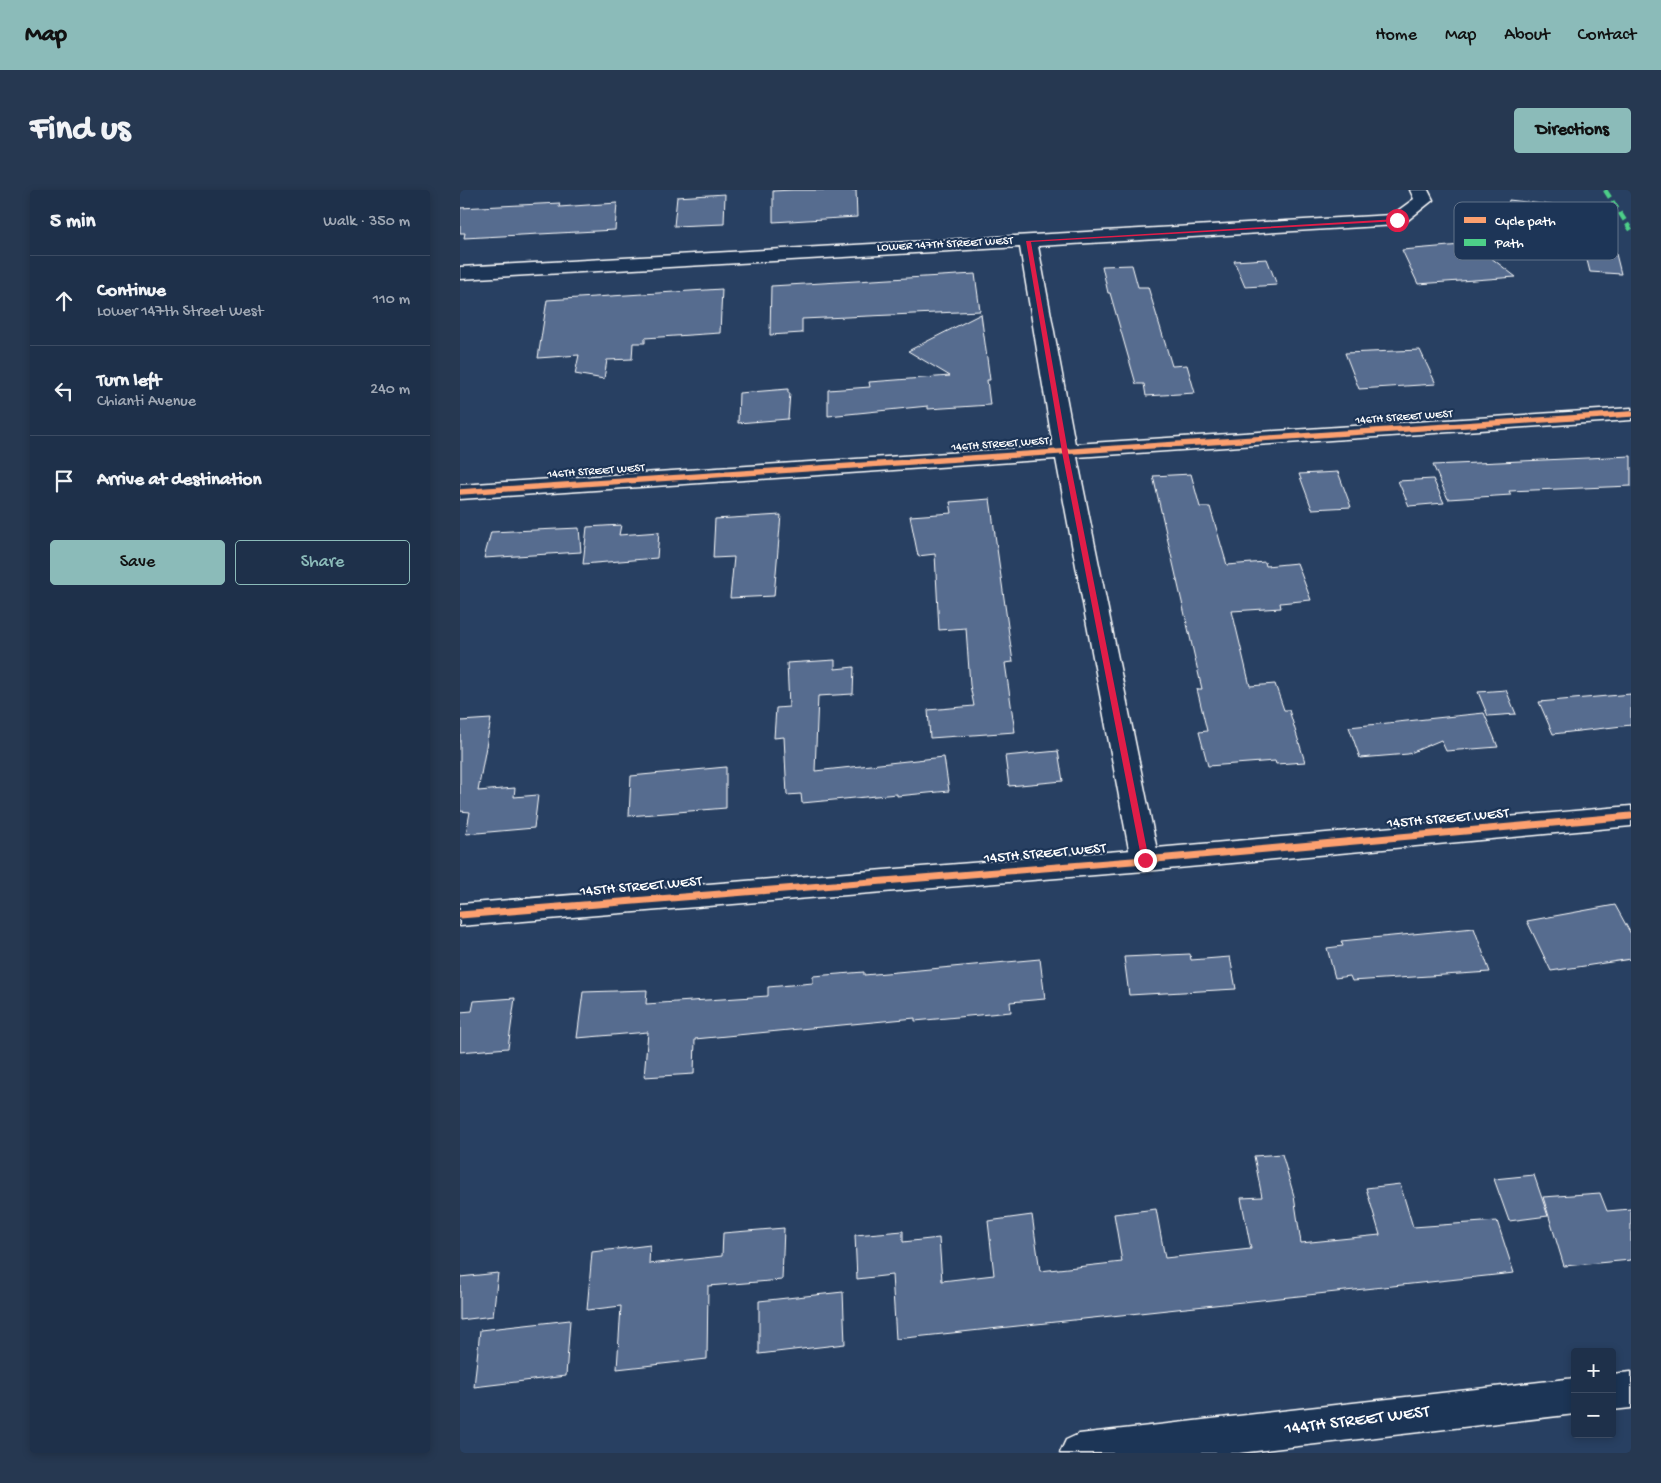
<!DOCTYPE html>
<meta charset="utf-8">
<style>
body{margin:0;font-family:"Gochi Hand",sans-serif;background:#263851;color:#f1f3f6}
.controls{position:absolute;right:15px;bottom:15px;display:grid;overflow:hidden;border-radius:5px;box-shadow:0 2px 8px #0003}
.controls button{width:45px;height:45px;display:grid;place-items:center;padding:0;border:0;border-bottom:1px solid #3c4b62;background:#1e304a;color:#f1f3f6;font:25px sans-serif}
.stop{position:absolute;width:15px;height:15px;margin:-11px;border:4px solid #e11d48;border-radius:50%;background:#fff}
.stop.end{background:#e11d48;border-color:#fff;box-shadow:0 1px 5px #0008}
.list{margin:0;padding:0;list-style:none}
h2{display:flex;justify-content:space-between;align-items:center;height:65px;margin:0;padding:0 20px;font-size:21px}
h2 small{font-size:16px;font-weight:400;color:#a1a9b5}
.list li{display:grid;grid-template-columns:32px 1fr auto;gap:15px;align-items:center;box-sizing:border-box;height:90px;padding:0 20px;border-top:1px solid #3c4b62}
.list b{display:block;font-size:19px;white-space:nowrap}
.list p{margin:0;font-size:16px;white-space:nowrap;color:#a1a9b5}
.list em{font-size:16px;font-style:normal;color:#a1a9b5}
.actions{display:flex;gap:10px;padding:15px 20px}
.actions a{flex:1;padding:11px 0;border:1px solid #8bbbb9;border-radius:5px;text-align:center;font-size:18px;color:#8bbbb9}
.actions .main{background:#8bbbb9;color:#111}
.icon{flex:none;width:28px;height:28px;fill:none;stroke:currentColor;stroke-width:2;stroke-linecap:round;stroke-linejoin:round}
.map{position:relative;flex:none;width:1171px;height:1263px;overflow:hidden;border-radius:5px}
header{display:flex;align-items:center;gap:30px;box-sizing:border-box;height:70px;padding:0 25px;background:#8bbbb9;color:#111}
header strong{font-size:24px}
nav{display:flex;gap:28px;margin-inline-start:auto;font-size:18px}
.intro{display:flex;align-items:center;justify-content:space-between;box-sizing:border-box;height:120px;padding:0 30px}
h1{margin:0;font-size:35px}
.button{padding:12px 22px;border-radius:5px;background:#8bbbb9;color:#111;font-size:18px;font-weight:700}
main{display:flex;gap:30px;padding:0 30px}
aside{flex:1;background:#1e304a;border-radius:5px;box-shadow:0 2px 8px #0003}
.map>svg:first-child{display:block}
.building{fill:#566c8f;stroke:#fff}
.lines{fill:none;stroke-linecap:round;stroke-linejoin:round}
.minor-casing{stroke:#fff;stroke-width:3}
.tertiary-casing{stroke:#fff;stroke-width:3}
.minor{fill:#1d3557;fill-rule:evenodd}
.tertiary{fill:#1d3557;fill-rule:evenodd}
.quiet{stroke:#4dcf88;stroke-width:4.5;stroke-dasharray:9 4.5;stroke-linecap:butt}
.cycleway-far1-casing{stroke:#1d3557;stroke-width:8}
.cycleway-casing{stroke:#1d3557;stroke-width:10}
.cycleway-far1{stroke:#fca06f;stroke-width:5.5}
.cycleway{stroke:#fca06f;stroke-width:7}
.route{fill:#e11d48}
.labels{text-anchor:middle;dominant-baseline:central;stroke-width:4.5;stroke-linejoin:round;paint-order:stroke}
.far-street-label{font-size:12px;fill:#fff;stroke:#1d3557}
.street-label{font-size:15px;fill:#fff;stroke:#1d3557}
.near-street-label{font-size:18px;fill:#fff;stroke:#1d3557}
.key{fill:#1d3557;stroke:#617289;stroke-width:1}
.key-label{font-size:14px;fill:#fff}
</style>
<header>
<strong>Map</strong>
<nav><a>Home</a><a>Map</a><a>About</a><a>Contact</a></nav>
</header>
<div class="intro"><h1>Find us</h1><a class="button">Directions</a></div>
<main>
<aside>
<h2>5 min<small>Walk · 350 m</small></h2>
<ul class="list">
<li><svg class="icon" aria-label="ahead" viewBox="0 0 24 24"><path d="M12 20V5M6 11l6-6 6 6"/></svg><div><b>Continue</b><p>Lower 147th Street West</p></div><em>110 m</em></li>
<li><svg class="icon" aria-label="left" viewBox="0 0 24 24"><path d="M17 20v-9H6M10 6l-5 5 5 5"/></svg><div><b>Turn left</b><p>Chianti Avenue</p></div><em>240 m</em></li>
<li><svg class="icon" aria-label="arrive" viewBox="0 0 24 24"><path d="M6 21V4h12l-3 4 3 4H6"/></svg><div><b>Arrive at destination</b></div></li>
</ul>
<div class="actions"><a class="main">Save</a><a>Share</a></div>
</aside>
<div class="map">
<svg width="1171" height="1263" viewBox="0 0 1171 1263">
<rect width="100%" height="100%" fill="#284062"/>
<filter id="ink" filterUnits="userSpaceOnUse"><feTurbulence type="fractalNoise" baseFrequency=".02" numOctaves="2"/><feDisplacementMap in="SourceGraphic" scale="10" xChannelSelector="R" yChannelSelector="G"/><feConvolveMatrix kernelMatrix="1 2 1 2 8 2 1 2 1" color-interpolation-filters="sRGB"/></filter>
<g filter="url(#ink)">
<g class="building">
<path d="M333,0H396L397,27L313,32V1Z"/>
<path d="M265,4L264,34L214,36L217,7Z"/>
<path d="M1049,10L1107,17L1135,15L1149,36L1161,84L1130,82L1124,58L1037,46L1042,21H1047Z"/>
<path d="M100,13L99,17L157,13L155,40L4,48L5,43H0V18Z"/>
<path d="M1013,54L1056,87L958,94L942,60Z"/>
<path d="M807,69L817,95L785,97L774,71Z"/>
<path d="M672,75L678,97H688L712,176L727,175L735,203L686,206L684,194H676L650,103H648L642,76Z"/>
<path d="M515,84L520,121L342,129V143L310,145L311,96Z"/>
<path d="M262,99L260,143L185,148V153H173L172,169L147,170L144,189L115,184L119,165L78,168L87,110Z"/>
<path d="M521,124L530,190H527L530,215L468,219V216L368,226V200L410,197L409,192L490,186L448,161Z"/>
<path d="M960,160L976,194L899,199L885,163Z"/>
<path d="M328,199V203H330L328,229L278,233L279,203Z"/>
<path d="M1171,266V296L1049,301L1051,305L988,309L973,275Z"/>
<path d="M878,282L891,317L852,319L839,284Z"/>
<path d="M731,284L740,317H750L767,375L805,372L806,376L837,373L851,410L820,413L821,418L772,421L790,496L815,494L824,520H829L845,572L816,574L815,571L748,576L739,542L747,541L737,499H742L693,286Z"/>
<path d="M973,289L984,313L949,316L938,291Z"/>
<path d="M530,309L553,472L545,473L555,542L470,548L468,520L514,516L510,495L506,438L479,440L475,364L458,366L450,326L492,323L490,312Z"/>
<path d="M321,325L314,406L270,408L274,367L253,368L255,329Z"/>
<path d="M161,335L159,345L199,342L197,368L123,374L127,337Z"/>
<path d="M119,338L121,362L24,368L31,342Z"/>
<path d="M375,470V479L394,477L393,504L358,506L355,581L484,567L489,601L437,606V604L342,613L341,604L327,605L324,547L314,548L316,518L329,517L327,473Z"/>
<path d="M1046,500L1056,524L1028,526L1018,502Z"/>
<path d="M1171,504V535L1093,544L1079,512Z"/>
<path d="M1024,523L1038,557L986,561L981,550L948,564L900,568L889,537Z"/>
<path d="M31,529L18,601L55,598L54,607L78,605L74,638L6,644L10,622L0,621V531Z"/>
<path d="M598,561L603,591L549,596L545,566Z"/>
<path d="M266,577V618L169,626L171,586Z"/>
<path d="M1155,715L1171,744V769L1091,781L1067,731Z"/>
<path d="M1014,738L1030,782L892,791L890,786L875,788L867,758L883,756L881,751Z"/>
<path d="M730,764L731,770L770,767L776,799L669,805L664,767Z"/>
<path d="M580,769L585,809L550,812L551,822L455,831V828L235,849L234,884L184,887L188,842L117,848L123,802L187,800L186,814L308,806V797L353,793V786L404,782V785Z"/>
<path d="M55,808L48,858L0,862V822L12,821L14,811Z"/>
<path d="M822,964L834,1006L841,1053L920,1045L906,998L940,994L953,1037L1037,1031L1054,1083L436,1149L432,1085L397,1089L395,1045L443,1041V1052L479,1048L482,1091L534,1085L528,1031L572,1025L580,1081L662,1072L654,1024L696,1019L705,1068L791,1059L781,1008L802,1007L794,966Z"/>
<path d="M1074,985L1088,1026L1049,1031L1034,989Z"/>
<path d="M1140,1003L1147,1021L1171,1019V1070L1104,1076L1083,1007Z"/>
<path d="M324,1038L322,1090L248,1096L247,1169L157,1179L161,1116L127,1120L132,1062L190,1055L189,1074L262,1066L263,1043Z"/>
<path d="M38,1083L33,1126L0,1130V1087Z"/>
<path d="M383,1102L385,1154L299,1164V1111Z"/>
<path d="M110,1130L106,1186L14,1197L20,1140Z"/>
</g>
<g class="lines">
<g class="minor-casing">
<g id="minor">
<path d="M950,0H968L973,10L943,34L937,35L578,56L615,254L1171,218V230L617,267L699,670L695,678L685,681L675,678L671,670L596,269L0,309V295L593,256L560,57L0,89V77L932,25L954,9Z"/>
<path d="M1171,1182V1218L1152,1220V1184Z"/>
<path d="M1115,1188V1224L779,1263H600L606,1250L619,1244Z"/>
</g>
</g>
<g class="tertiary-casing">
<path id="tertiary" d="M1171,616V636L685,681L0,736V714L685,659Z"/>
</g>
<use href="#minor" class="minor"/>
<use href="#tertiary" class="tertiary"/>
<path class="quiet" d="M1145,0L1171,40"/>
<g class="cycleway-far1-casing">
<path id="cycleway-far1" d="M0,302L1171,224"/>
</g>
<g class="cycleway-casing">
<path id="cycleway" d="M0,725L685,670L1171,626"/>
</g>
<use href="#cycleway-far1" class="cycleway-far1"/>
<use href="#cycleway" class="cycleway"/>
</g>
</g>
<path class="route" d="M937,29L939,31L571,52L608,262L689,670L688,672H682L602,262L566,51Z"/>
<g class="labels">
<g class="far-street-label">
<text transform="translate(485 55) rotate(-3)">LOWER 147TH STREET WEST</text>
<text transform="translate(944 228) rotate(-4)">146TH STREET WEST</text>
<text transform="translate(540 255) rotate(-4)">146TH STREET WEST</text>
<text transform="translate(136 282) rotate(-4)">146TH STREET WEST</text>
</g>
<g class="street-label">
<text transform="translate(988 629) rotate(-5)">145TH STREET WEST</text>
<text transform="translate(585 664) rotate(-5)">145TH STREET WEST</text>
<text transform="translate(181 697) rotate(-5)">145TH STREET WEST</text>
</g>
<g class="near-street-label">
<text transform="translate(897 1231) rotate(-7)">144TH STREET WEST</text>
</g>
</g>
<rect x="994" y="12" width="164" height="58" rx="8" class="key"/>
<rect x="1004" y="27" width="22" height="6" fill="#fca06f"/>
<rect x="1004" y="49" width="22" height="7" fill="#4dcf88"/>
<g class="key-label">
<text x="1035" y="35">Cycle path</text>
<text x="1035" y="57">Path</text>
</g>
</svg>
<div class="controls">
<button>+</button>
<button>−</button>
</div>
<div class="stop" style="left:937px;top:30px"></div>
<div class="stop end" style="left:685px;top:670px"></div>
</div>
</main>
